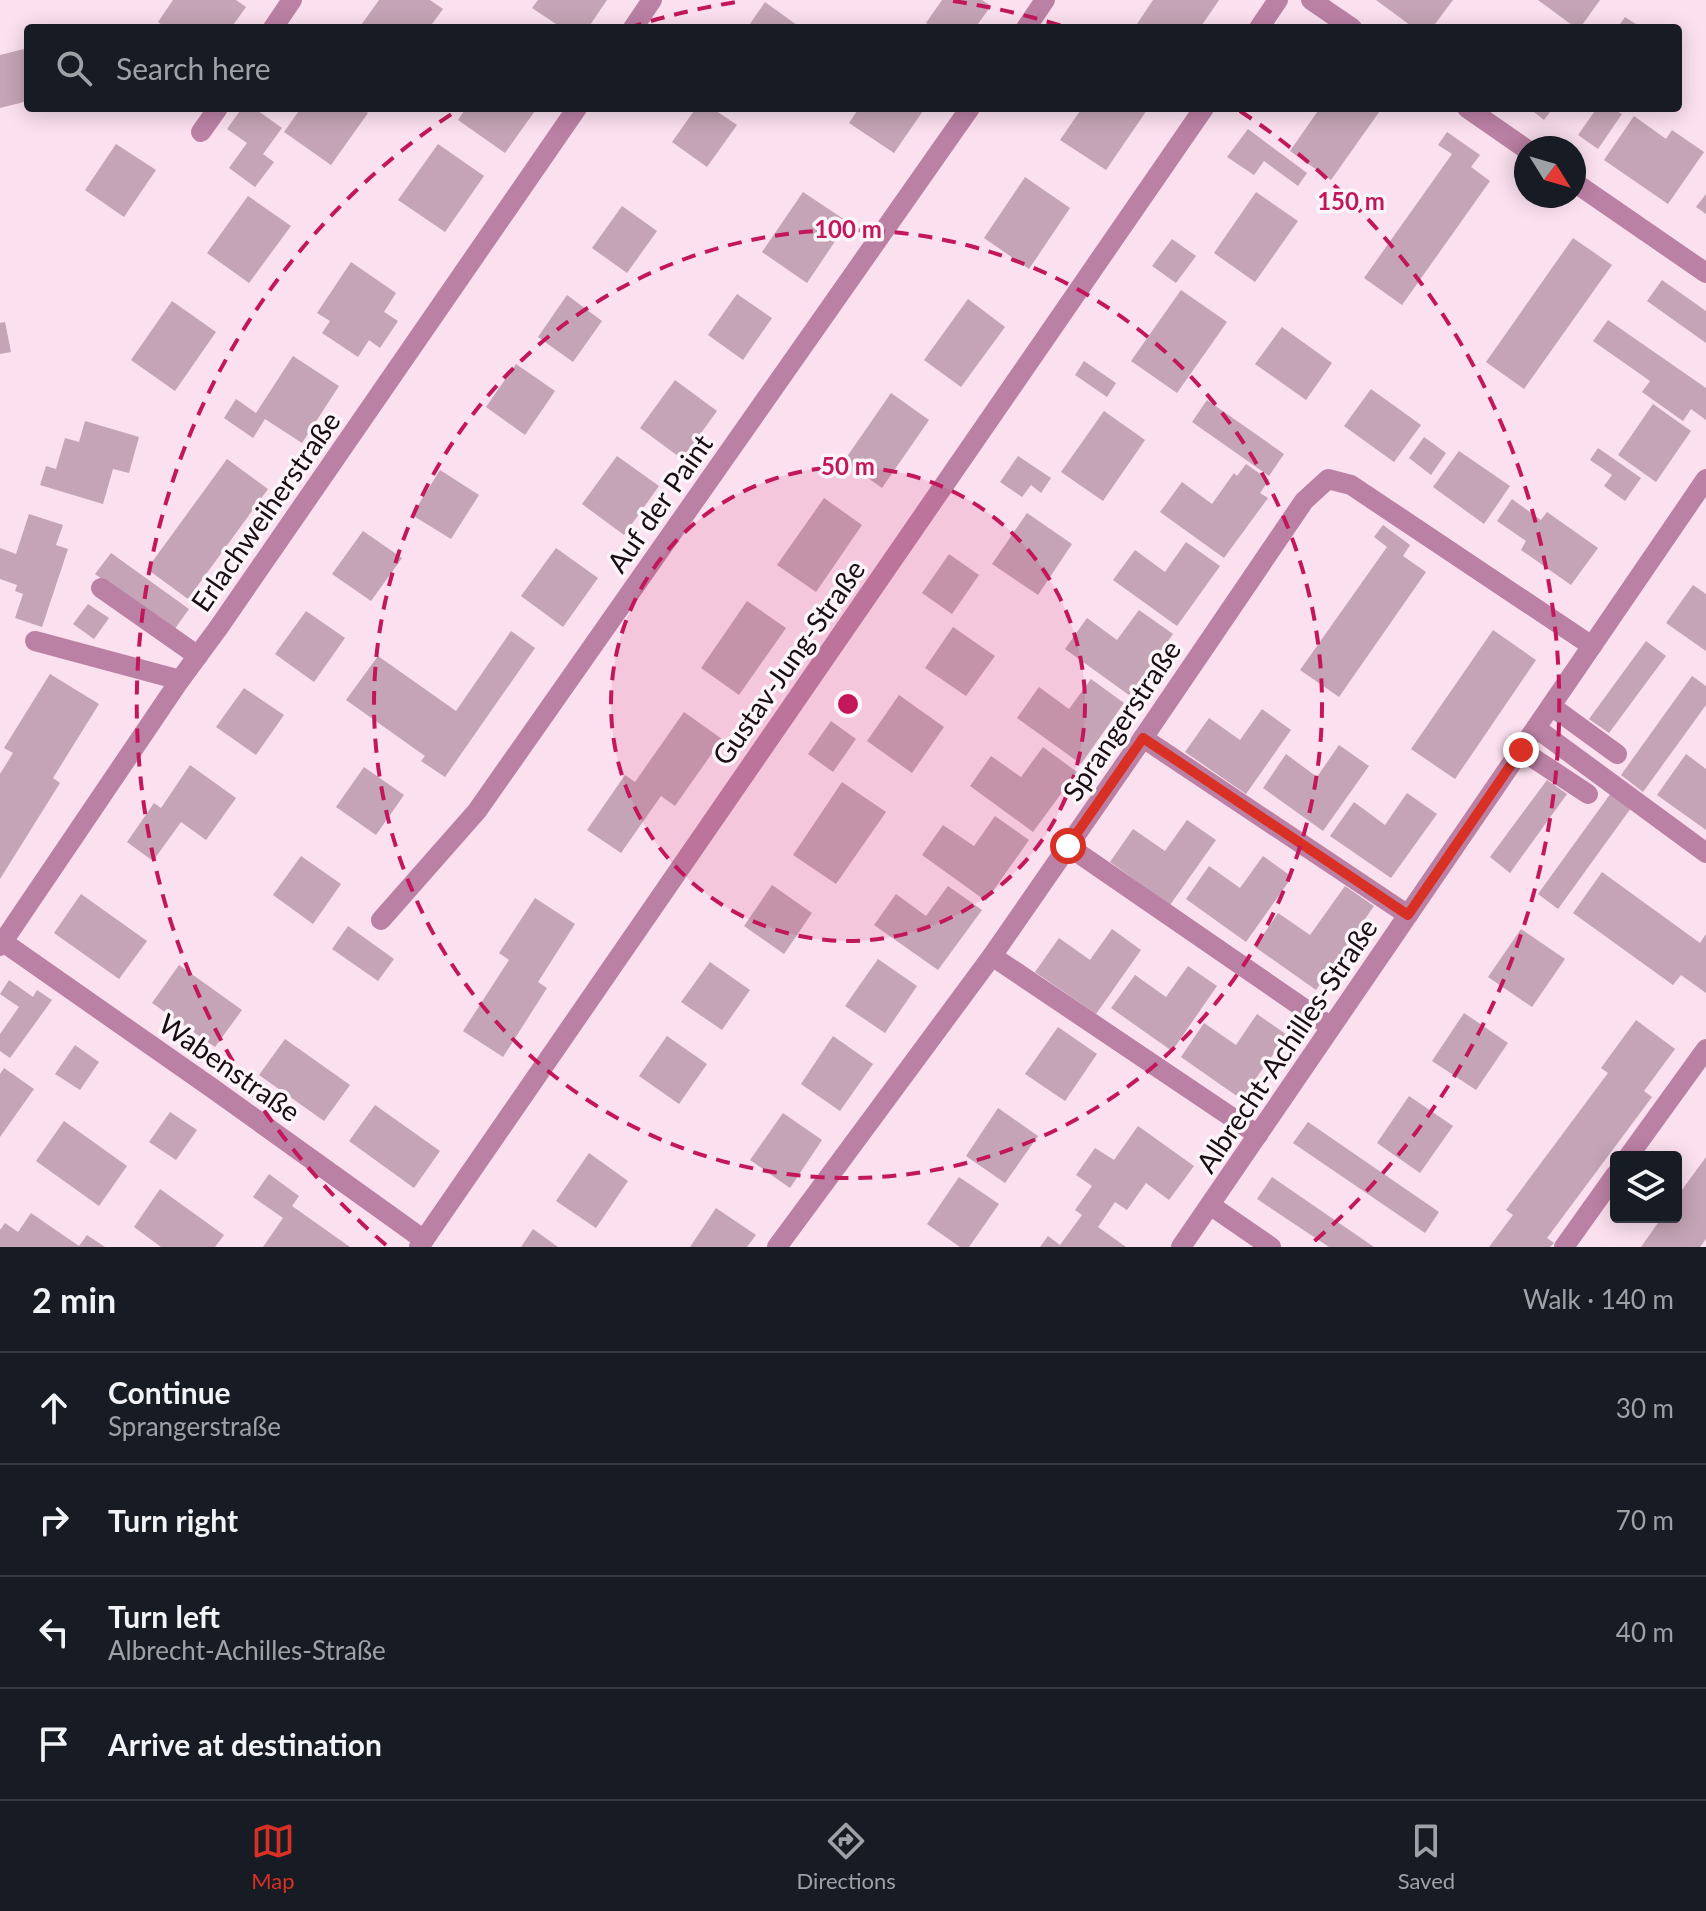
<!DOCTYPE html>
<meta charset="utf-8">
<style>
body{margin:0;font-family:Lato,sans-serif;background:#242831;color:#f1f3f6}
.controls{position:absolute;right:24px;bottom:24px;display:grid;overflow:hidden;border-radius:8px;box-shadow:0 4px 20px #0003}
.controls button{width:72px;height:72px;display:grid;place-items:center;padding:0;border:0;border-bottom:2px solid #363941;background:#171b24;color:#f1f3f6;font:40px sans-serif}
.compass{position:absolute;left:1514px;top:136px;width:72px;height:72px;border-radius:50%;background:#171b24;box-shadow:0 4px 20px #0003;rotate:127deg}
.stop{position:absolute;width:24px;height:24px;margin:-18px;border:6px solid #d93025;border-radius:50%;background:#fff}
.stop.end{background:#d93025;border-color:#fff;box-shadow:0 2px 8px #0008}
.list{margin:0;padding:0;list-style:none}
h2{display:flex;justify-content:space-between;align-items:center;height:104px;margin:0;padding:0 32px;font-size:34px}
h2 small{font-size:26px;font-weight:400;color:#9ea1a6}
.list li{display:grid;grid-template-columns:52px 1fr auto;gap:24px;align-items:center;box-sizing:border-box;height:112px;padding:0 32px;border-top:2px solid #363941}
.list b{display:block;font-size:30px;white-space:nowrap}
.list p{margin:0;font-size:26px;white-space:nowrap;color:#9ea1a6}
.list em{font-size:26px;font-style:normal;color:#9ea1a6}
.icon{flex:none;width:44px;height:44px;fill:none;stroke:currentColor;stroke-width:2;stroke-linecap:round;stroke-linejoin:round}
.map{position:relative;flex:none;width:1706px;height:1247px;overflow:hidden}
.search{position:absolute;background:#171b24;box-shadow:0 4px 20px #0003;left:24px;right:24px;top:24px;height:88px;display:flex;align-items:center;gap:20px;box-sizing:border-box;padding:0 28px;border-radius:8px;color:#9ea1a6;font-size:30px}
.sheet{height:552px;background:#171b24}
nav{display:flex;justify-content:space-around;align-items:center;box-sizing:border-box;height:112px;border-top:2px solid #363941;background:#171b24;font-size:22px;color:#9ea1a6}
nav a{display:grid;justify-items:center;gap:4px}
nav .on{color:#d93025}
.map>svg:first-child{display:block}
.building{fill:#c4a4b6}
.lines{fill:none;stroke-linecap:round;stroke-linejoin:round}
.minor{stroke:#bb81a4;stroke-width:20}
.route{stroke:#d93025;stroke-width:10}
.ring{fill:none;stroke:#c2185b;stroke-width:4;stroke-dasharray:14 10}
.labels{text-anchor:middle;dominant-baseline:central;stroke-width:7;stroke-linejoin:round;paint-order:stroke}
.street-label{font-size:28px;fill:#180d13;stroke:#fbf4f8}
.centre{fill:#c2185b;stroke:#fbf4f8;stroke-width:4}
.ring-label{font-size:24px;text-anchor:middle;font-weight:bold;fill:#c2185b;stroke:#fbf4f8;stroke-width:7;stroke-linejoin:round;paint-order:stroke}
</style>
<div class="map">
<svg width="1706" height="1247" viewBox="0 0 1706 1247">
<rect width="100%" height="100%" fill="#fbe0ef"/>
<g class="building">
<path d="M173,0H236L246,7L231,28H167L158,22Z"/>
<path d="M379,0H430L443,9L429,28H359Z"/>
<path d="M538,0H607L588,28H562L532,8Z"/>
<path d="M942,0H982L991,6L975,28H933L926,23Z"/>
<path d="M1153,0H1219L1200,28H1138L1135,27Z"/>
<path d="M1376,0H1453L1432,28H1414Z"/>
<path d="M1538,0H1600L1580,28H1576Z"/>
<path d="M765,2L801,28H747Z"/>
<path d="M1625,17L1642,28H1617Z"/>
<path d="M28,48V101L0,108V55Z"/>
<path d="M242,108H254L282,128L263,154L274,162L255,187L229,168L247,143L227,129Z"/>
<path d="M301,108H360L368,113L331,165L284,132Z"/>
<path d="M466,108H537L505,153L458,120Z"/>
<path d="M696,108H712L737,125L707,167L672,142Z"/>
<path d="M859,108H925L894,153L849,123Z"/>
<path d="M1082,108H1144L1147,110L1106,170L1060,140Z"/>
<path d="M1320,108H1382L1331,180L1290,151Z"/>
<path d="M1529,108H1553L1544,120Z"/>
<path d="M1597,108H1612L1622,114L1598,149L1578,135Z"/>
<path d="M1634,116L1666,139L1672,130L1704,152L1668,204L1604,160Z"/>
<path d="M1248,129L1307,173L1298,186L1264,161L1254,175L1227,157Z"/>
<path d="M1447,132L1480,155L1471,167L1490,181L1402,305L1364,278L1452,154L1438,145Z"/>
<path d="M116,144L156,170L124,217L85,190Z"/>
<path d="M438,144L484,176L445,232L398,200Z"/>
<path d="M1025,177L1070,208L1029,269L984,238Z"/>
<path d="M803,192L848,222L807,283L762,252Z"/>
<path d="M1256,192L1298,221L1255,282L1214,253Z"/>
<path d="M1706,194V214L1696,207Z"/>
<path d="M248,196L291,226L249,283L207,253Z"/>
<path d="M622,206L657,231L627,273L592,248Z"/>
<path d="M1573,238L1612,265L1524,389L1486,362Z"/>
<path d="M1172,239L1196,256L1176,283L1152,266Z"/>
<path d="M351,262L396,293L384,312L398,321L380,348L369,340L358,357L322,333L330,321L317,313Z"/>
<path d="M1662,280L1706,311V343L1647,301Z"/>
<path d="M1181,290L1227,322L1177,393L1131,361Z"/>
<path d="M737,294L772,318L743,360L708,335Z"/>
<path d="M567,295L602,321L573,362L538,337Z"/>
<path d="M968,299L1005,327L961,387L924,360Z"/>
<path d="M172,301L216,332L175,391L131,360Z"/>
<path d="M1608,320L1706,388V420L1691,409L1683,421L1642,392L1650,381L1593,341Z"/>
<path d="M5,322L11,352L0,354V323Z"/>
<path d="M1282,327L1332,363L1306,400L1255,364Z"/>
<path d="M293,356L339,386L302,443L265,419L253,438L224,418L236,399L256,413Z"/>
<path d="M1084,361L1116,383L1107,397L1075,375Z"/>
<path d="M516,364L555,391L525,435L486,407Z"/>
<path d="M675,380L717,411L682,459L640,428Z"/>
<path d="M1371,389L1421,425L1394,462L1344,426Z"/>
<path d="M891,393L929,420L882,488L844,461Z"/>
<path d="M1207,400L1284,454L1269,476L1192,422Z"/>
<path d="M1653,404L1691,431L1656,482L1618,455Z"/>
<path d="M1104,411L1145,440L1103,501L1061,472Z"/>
<path d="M85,421L139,437L129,473L113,469L103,504L40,485L46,466L56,469L65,438L79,442Z"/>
<path d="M1424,437L1446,453L1431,475L1409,458Z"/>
<path d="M1598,448L1641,478L1625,501L1604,486L1612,475L1590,460Z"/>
<path d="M1459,451L1510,486L1484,524L1433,487Z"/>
<path d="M617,456L659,486L624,535L582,504Z"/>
<path d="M1018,456L1051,478L1041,493L1031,485L1022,497L1000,482Z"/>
<path d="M227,459L268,489L188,599L147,569Z"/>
<path d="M1246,464L1269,480L1260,493L1268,498L1224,558L1160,512L1182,482L1212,504L1234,473L1237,476Z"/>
<path d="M440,470L479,495L451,539L412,515Z"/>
<path d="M824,498L862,525L816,592L777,565Z"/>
<path d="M1512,499L1541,520L1547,512L1598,548L1571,585L1521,550L1526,541L1497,521Z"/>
<path d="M1027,513L1072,544L1038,595L992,564Z"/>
<path d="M29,514L63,525L56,545L68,549L42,627L15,618L23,594L15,591L17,585L0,579V548L16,554Z"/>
<path d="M1383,525L1410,545L1403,556L1426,572L1339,697L1300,670L1387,547L1374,537Z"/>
<path d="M363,531L402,558L371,601L332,574Z"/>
<path d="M1186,542L1220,566L1177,626L1113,580L1135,550L1165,572Z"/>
<path d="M556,548L598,578L563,627L521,596Z"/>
<path d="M111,553L189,609L174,630L95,574Z"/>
<path d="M949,554L979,575L952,614L922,593Z"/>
<path d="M1693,585L1706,594V651L1666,623Z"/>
<path d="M747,601L786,628L739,695L701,668Z"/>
<path d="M88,604L109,618L94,639L73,624Z"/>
<path d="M1139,610L1173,634L1129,695L1065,649L1087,618L1117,640Z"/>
<path d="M306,611L345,638L314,682L275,654Z"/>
<path d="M953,627L995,656L966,696L925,668Z"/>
<path d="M1493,630L1536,660L1455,779L1411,749Z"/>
<path d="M511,631L535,648L445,777L421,761L425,756L346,700L378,656L456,711Z"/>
<path d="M1646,641L1666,656L1609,733L1589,719Z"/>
<path d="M50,674L99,704L53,778L60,783L0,879V774L13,753L4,748Z"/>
<path d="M1692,676L1706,686V705L1643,792L1621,775Z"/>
<path d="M1091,679L1124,703L1081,764L1017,718L1039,687L1069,709Z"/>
<path d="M244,688L284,715L256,755L216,727Z"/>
<path d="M899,695L944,727L912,773L867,741Z"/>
<path d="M1262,709L1291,730L1246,794L1185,752L1209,718L1240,740Z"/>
<path d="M684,712L722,739L675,806L661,796L621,853L587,830L625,775L635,782Z"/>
<path d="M831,721L856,739L833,772L808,754Z"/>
<path d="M1339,745L1369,766L1323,831L1263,788L1286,754L1317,777Z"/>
<path d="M1043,747L1077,772L1033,832L970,786L991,756L1021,777Z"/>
<path d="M1686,754L1706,769V830L1657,795Z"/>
<path d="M190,765L236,798L206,840L181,822L153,861L127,842L154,803L161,808Z"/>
<path d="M364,767L404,795L376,835L336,807Z"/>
<path d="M1547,780L1567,794L1510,873L1490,857Z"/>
<path d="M842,782L886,812L836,884L793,855Z"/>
<path d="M1407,793L1437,814L1391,878L1330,836L1354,802L1385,825Z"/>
<path d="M1611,793L1631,808L1558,909L1538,894Z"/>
<path d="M995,816L1029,840L986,901L922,855L943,825L974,846Z"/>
<path d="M1187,820L1216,840L1170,905L1110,862L1133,829L1165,851Z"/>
<path d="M301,856L341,884L313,924L273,895Z"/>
<path d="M1263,856L1292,877L1246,942L1186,899L1209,866L1240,888Z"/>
<path d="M1602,872L1700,943L1706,934V993L1681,975L1673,985L1573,913Z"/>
<path d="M772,885L812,913L784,954L744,926Z"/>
<path d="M948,886L982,910L938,970L874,925L896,894L926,916Z"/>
<path d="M1345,886L1374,906L1316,990L1255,947L1278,913L1310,935Z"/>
<path d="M81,894L147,941L119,979L54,933Z"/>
<path d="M535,898L575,924L538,982L547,988L503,1057L463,1031L509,960L499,953Z"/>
<path d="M348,926L394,959L378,981L332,949Z"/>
<path d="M1112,929L1141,950L1096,1014L1035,972L1059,938L1090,960Z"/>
<path d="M1521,929L1565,959L1532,1007L1488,977Z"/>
<path d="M878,959L917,986L885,1033L845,1006Z"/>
<path d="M710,962L750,990L722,1030L681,1002Z"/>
<path d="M179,965L242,1010L215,1047L152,1003Z"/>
<path d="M1188,966L1217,986L1172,1051L1111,1008L1135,975L1166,997Z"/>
<path d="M9,980L33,997L37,990L52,1000L10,1058L0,1051V1034L19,1007L0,994Z"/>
<path d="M1464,1013L1508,1043L1476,1090L1432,1061Z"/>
<path d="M1257,1014L1287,1035L1241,1099L1181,1057L1204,1023L1236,1045Z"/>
<path d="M1636,1020L1675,1049L1644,1091L1652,1097L1547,1238L1554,1243L1550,1247H1489L1513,1215L1506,1210L1608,1073L1601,1068Z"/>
<path d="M1058,1027L1097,1054L1065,1101L1025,1074Z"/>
<path d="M667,1036L707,1064L679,1104L639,1076Z"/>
<path d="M833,1036L873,1064L840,1111L801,1084Z"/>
<path d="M285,1039L350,1085L324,1121L259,1075Z"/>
<path d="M75,1045L99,1062L80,1090L55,1074Z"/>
<path d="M4,1068L34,1089L0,1137V1074Z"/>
<path d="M1409,1096L1453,1126L1420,1173L1377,1143Z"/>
<path d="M375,1105L440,1151L414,1188L349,1141Z"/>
<path d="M998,1108L1038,1136L1005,1183L966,1156Z"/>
<path d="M170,1112L197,1130L176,1160L149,1142Z"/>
<path d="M783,1113L822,1140L790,1188L750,1160Z"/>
<path d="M64,1121L127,1166L99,1206L36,1161Z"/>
<path d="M1308,1122L1439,1212L1425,1233L1293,1143Z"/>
<path d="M1138,1126L1194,1166L1169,1200L1146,1183L1127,1210L1115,1202L1098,1227L1126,1247H1040L1048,1236L1060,1245L1082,1215L1075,1210L1092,1186L1076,1175L1095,1148L1114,1160Z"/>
<path d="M589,1153L628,1181L596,1228L556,1201Z"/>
<path d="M1706,1157V1239L1700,1247H1641L1662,1217H1676V1198Z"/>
<path d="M269,1174L299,1196L292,1206L350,1247H263L283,1218L253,1197Z"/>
<path d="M959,1177L999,1204L969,1247H960L927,1224Z"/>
<path d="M1272,1177L1374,1247H1329L1257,1199Z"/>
<path d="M160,1189L224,1235L215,1247H161L134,1227Z"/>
<path d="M716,1208L756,1235L747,1247H690Z"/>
<path d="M31,1213L79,1246L87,1235L105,1247H0V1230L5,1223L18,1232Z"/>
<path d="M533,1229L558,1247H521Z"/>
</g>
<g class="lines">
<g class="minor">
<path d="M1311,0L1352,28"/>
<path d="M273,28L292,0"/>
<path d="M633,28L652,0"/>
<path d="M1026,28L1045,0"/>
<path d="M1259,28L1278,0"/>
<path d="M1467,108L1526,149"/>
<path d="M201,132L218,108"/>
<path d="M1574,182L1706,273"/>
<path d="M101,588L198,656"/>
<path d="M35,641L180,680"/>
<path d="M1551,706L1617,754"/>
<path d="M1536,728L1706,853"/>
<path d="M1143,738L1408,915"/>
<path d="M1521,750L1588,794"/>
<path d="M1068,846L1331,1027"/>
<path d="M381,920L477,811L970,108"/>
<path d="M3,942L212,1088L424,1240"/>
<path d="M0,946L180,680L219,627L577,108"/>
<path d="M992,956L1258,1135"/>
<path d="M1628,1157L1706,1049"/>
<path d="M1210,1205L1271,1247"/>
<path d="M419,1247L1204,108"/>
<path d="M777,1247L992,956L1143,738L1304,501L1328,479L1351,485L1592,646"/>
<path d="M1181,1247L1706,479"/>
<path d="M1564,1247L1616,1174"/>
</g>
</g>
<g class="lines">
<path class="route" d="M1068,846L1143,738L1408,915L1521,750"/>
</g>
<circle cx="848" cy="704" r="237" fill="#c2185b" fill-opacity=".12"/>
<g class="ring">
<circle cx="848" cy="704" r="237"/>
<circle cx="848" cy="704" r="474"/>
<path d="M386 1245A711 711 0 0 1 456 111M628 28A711 711 0 0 1 743 1M953 1A711 711 0 0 1 1068 28M1240 111A711 711 0 0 1 1310 1245"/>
</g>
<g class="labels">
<g class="street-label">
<text transform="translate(659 503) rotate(-55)">Auf der Paint</text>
<text transform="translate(265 511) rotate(-55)">Erlachweiherstraße</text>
<text transform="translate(788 662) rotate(-55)">Gustav-Jung-Straße</text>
<text transform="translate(1121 720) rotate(-56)">Sprangerstraße</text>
<text transform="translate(1286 1045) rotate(-56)">Albrecht-Achilles-Straße</text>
<text transform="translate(230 1067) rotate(35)">Wabenstraße</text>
</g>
</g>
<circle cx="848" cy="704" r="12" class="centre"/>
<g class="ring-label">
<text x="1351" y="210">150 m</text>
<text x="848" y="238">100 m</text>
<text x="848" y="475">50 m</text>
</g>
</svg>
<div class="controls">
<button><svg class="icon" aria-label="layers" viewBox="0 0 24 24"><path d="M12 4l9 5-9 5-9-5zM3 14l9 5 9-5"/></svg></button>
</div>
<svg class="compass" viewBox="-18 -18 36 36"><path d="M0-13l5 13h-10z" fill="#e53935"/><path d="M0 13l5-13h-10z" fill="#9ea1a6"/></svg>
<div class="stop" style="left:1068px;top:846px"></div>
<div class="stop end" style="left:1521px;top:750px"></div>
<div class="search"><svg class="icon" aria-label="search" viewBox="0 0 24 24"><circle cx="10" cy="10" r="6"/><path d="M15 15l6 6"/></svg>Search here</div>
</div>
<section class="sheet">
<h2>2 min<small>Walk · 140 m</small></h2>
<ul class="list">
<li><svg class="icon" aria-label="ahead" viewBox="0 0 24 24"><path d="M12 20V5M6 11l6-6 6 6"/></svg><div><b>Continue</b><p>Sprangerstraße</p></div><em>30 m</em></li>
<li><svg class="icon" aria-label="right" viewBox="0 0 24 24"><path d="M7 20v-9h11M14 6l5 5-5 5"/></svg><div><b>Turn right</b></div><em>70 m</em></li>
<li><svg class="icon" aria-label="left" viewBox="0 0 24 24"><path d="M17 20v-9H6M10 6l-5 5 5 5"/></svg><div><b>Turn left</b><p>Albrecht-Achilles-Straße</p></div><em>40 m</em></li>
<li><svg class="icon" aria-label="arrive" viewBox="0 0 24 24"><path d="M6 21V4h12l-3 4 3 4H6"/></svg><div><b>Arrive at destination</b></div></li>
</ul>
</section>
<nav>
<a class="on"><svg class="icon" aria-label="map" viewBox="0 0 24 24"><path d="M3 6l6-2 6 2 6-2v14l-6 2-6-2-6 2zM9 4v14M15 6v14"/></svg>Map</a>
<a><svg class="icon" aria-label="directions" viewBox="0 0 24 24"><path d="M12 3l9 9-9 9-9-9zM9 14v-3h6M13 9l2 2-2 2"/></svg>Directions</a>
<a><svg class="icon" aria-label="saved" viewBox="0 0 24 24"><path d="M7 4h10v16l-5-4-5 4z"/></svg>Saved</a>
</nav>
